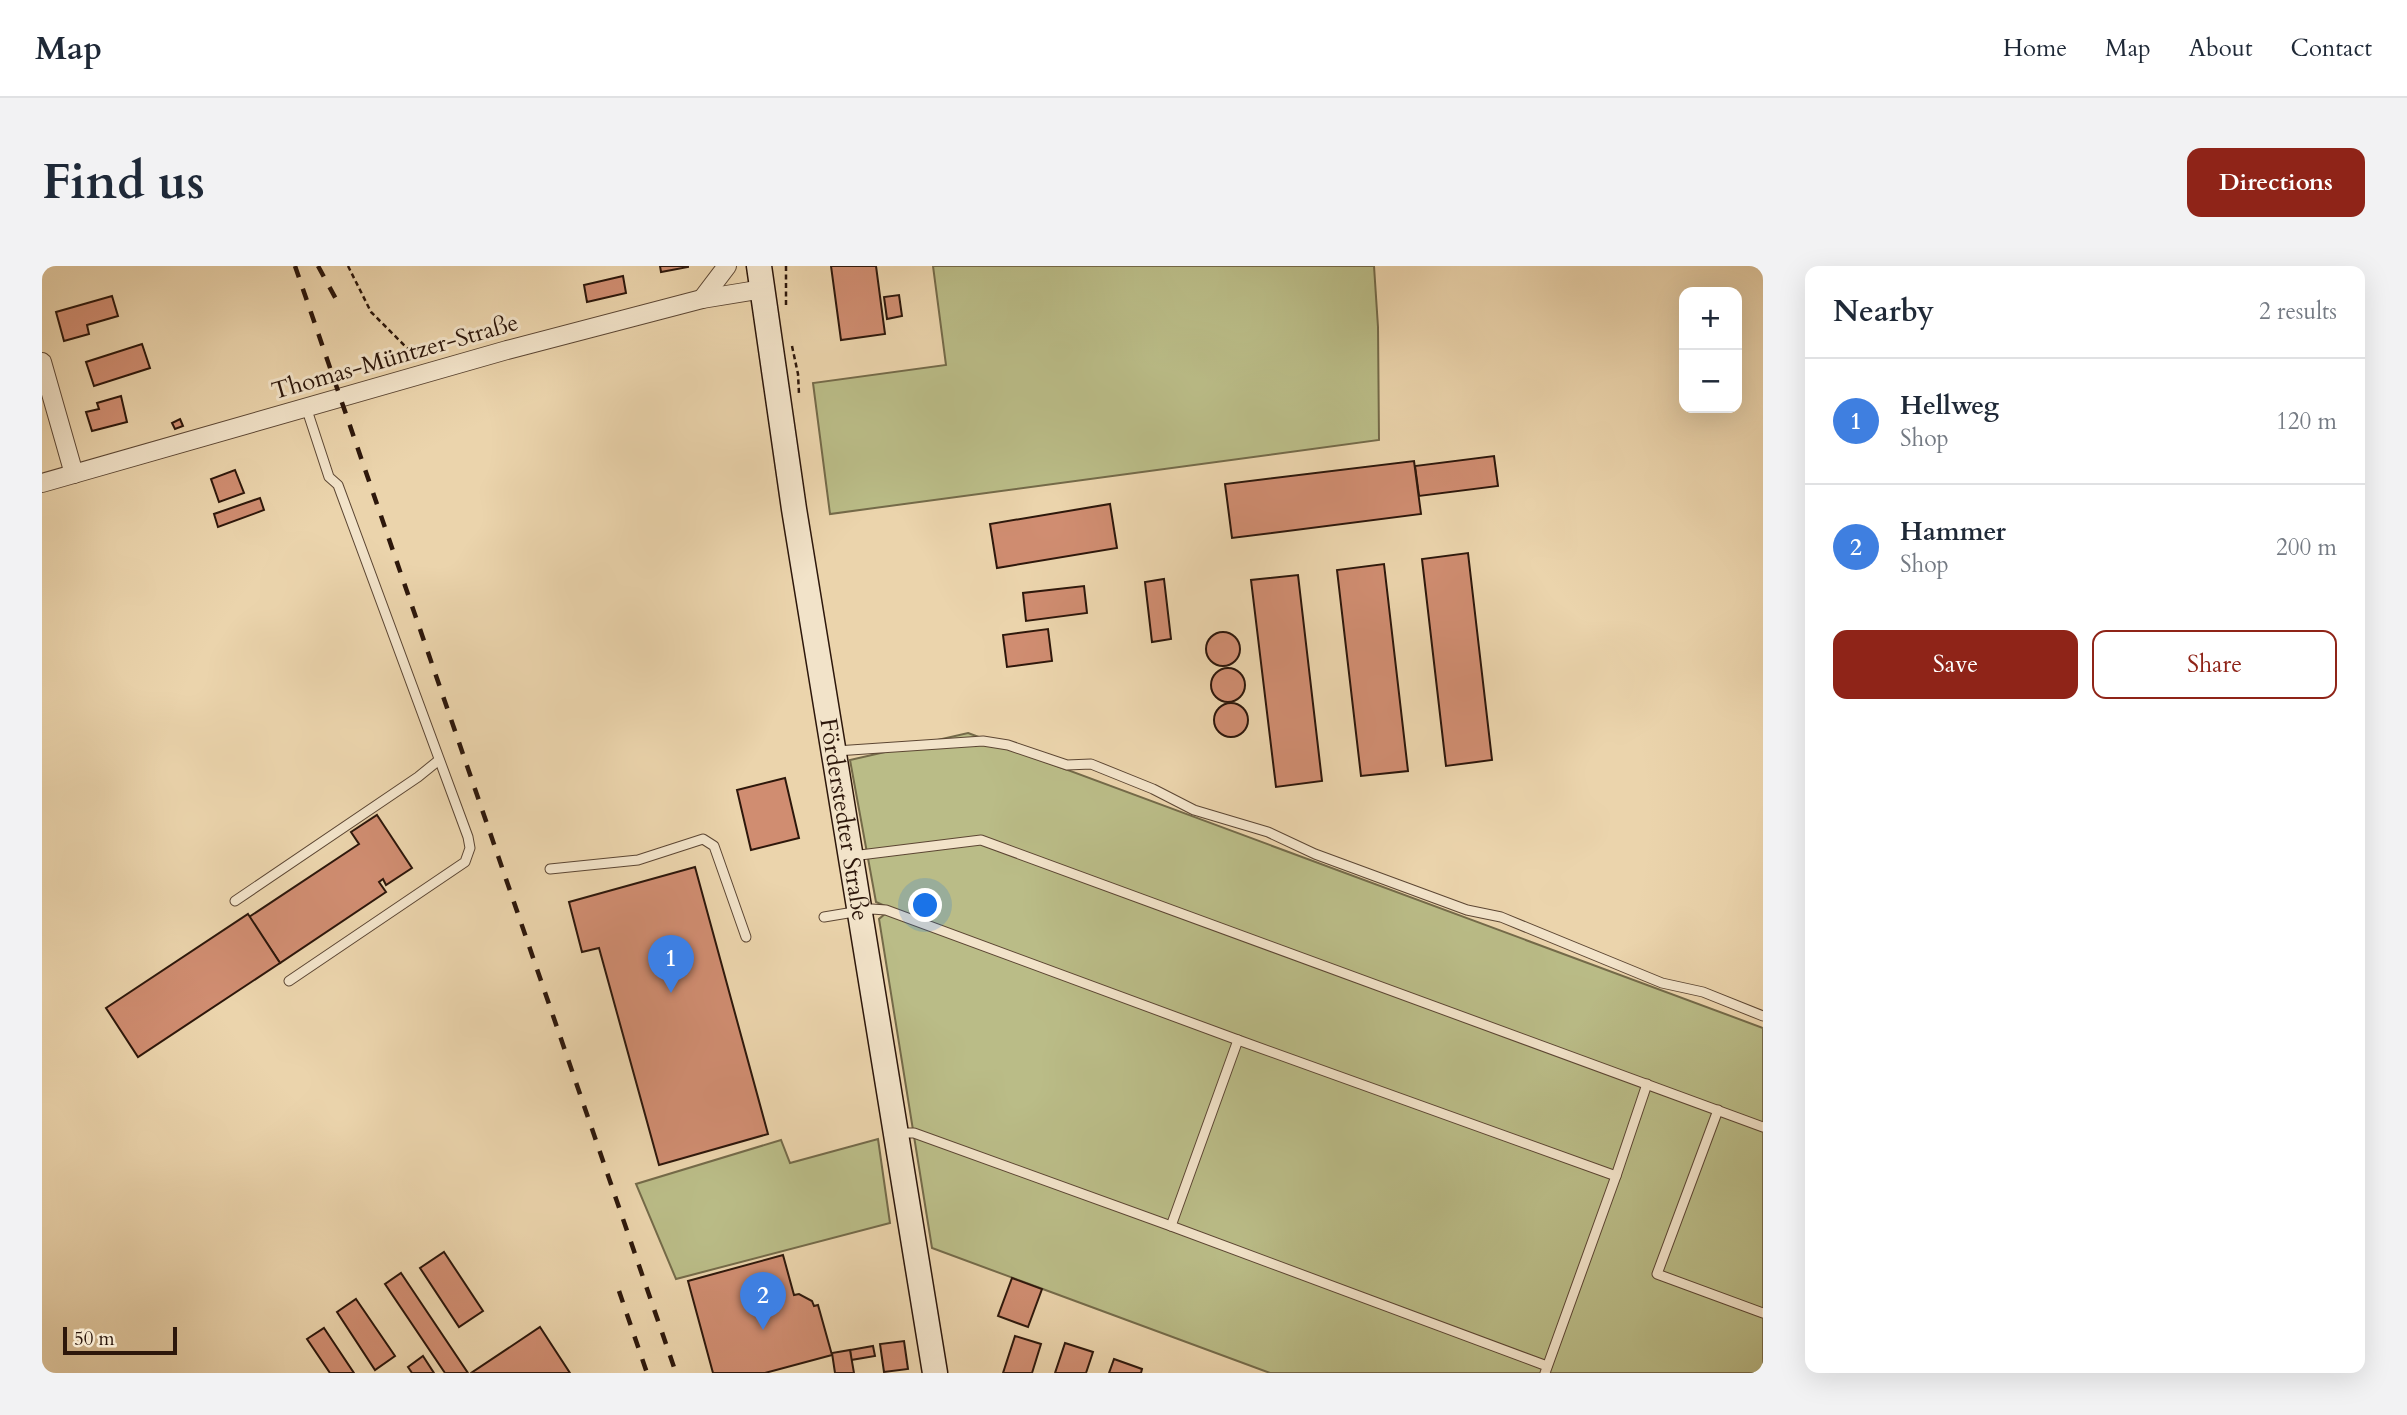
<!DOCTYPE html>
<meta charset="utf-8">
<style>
body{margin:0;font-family:Cardo,serif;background:#f2f2f3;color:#1f2937}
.controls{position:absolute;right:21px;top:21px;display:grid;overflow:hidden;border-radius:14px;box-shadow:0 7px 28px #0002}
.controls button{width:63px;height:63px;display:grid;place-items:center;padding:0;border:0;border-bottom:2px solid #e0e1e3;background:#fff;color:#1f2937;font:35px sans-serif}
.scale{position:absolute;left:21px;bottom:18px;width:114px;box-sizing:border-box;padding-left:7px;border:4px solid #2d170b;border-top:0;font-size:19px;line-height:24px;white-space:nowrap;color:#2d170b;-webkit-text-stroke:5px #f2e3c9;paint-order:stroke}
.you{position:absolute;left:884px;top:640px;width:24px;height:24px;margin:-18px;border:5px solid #fff;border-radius:50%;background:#1a73e8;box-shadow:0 0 0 10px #1a73e833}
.badge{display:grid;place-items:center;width:46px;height:46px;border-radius:50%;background:#8f2418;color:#fff;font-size:23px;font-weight:700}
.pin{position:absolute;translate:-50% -58px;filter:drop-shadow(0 2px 4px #0008)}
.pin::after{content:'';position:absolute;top:37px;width:24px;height:21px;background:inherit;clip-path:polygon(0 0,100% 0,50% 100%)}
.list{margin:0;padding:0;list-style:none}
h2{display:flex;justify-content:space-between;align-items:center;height:91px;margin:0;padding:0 28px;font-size:30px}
h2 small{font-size:23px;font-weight:400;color:#747a83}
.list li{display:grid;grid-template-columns:46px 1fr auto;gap:21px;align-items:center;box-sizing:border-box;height:126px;padding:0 28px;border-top:2px solid #e0e1e3}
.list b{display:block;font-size:26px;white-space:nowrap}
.list p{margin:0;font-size:23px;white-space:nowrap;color:#747a83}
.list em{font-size:23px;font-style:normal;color:#747a83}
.actions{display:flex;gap:14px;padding:21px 28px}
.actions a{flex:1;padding:16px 0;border:2px solid #8f2418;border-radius:14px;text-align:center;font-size:24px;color:#8f2418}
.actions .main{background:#8f2418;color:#fff}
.map{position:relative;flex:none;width:1721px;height:1107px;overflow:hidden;border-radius:14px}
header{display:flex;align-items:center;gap:42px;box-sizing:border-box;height:98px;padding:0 35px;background:#fff;border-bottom:2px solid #e0e1e3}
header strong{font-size:33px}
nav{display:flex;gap:38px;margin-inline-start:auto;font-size:24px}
.intro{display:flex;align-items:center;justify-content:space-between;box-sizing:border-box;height:168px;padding:0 42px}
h1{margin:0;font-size:49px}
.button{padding:18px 32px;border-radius:14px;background:#8f2418;color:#fff;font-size:24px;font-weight:700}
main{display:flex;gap:42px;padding:0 42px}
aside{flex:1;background:#fff;border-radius:14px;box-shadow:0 7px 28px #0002}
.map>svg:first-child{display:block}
.green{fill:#babc87;stroke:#746a49;stroke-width:2}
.building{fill:#d08d71;stroke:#2d170b;stroke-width:2}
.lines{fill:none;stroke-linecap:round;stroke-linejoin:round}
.lane-casing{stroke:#5c4633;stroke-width:11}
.street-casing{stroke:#5c4633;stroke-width:20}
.secondary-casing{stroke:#2d170b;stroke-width:27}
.path{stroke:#2d170b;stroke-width:2.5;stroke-dasharray:5 3.5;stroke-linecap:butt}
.lane{stroke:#f2e3c9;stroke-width:9}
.street{stroke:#f2e3c9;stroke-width:18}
.secondary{stroke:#f2e3c9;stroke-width:24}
.rail{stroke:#2d170b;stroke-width:4.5;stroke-dasharray:12 12;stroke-linecap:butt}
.labels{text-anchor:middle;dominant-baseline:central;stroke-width:6;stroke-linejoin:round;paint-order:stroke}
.street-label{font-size:24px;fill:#2d170b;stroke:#f2e3c9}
</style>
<header>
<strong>Map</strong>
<nav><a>Home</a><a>Map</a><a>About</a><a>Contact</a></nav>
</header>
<div class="intro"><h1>Find us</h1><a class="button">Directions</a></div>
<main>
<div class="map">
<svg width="1721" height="1107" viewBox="0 0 1721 1107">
<rect width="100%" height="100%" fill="#ebd4ac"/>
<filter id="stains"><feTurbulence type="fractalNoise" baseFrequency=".00286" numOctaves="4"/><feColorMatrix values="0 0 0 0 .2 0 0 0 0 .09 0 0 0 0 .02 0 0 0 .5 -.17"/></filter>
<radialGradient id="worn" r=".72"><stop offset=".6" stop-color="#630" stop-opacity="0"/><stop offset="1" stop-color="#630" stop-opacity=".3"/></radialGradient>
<g class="green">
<path d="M891,0H1332L1336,61L1337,174L788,248L771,117L904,99Z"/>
<path d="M926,467L1721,762V1107H1228L890,982L837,653L844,647L843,640L834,636L808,494Z"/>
<path d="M836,873L848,957L634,1013L594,918L739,874L748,897Z"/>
</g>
<g class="building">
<path d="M618,0H646V1L619,6Z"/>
<path d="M789,0H834L843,68L799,74Z"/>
<path d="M581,10L584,27L545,36L542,19Z"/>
<path d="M857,29L860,50L845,53L842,31Z"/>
<path d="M70,30L76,50L45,59L47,68L22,75L14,46Z"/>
<path d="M100,78L108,102L52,120L44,96Z"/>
<path d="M79,130L85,156L50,165L44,146L57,143L55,137Z"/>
<path d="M138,153L141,160L133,163L130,157Z"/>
<path d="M1452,190L1456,220L1377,230L1373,200Z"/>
<path d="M1372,195L1379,248L1190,272L1183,218Z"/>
<path d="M193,204L202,227L177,236L169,213Z"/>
<path d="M218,232L222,244L176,261L172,248Z"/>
<path d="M1068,238L1075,282L955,302L948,258Z"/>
<path d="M1426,287L1450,494L1404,500L1380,293Z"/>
<path d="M1342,298L1366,505L1319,510L1295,304Z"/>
<path d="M1256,309L1280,515L1234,521L1209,314Z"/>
<path d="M1122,313L1129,373L1110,376L1103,316Z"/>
<path d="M1042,320L1045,347L984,355L981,327Z"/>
<path d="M1006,363L1010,395L965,401L961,369Z"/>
<circle cx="1181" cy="383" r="17"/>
<circle cx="1186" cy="419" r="17"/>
<circle cx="1189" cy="454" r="17"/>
<path d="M743,512L757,572L709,584L695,524Z"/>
<path d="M335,549L370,602L344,619L341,613L337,616L344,626L238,697L207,651L317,578L309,566Z"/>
<path d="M653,601L726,868L617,899L557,682L540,686L527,636Z"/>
<path d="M206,648L238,697L96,791L64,742Z"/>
<path d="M402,986L441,1045L417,1061L378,1002Z"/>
<path d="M741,989L752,1029L757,1028L770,1035L772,1040L776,1039L790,1089L723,1107H671L646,1015Z"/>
<path d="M359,1007L426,1107H403L343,1018Z"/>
<path d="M970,1012L1000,1023L986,1061L956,1050Z"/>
<path d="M314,1033L353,1090L333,1104L295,1046Z"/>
<path d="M498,1061L528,1107H429Z"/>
<path d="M282,1062L312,1107H288L265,1073Z"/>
<path d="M973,1070L999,1078L990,1107H961Z"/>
<path d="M862,1075L866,1103L842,1106L838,1078Z"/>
<path d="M1023,1077L1051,1086L1044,1107H1013Z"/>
<path d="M831,1080L833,1090L809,1094L808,1084Z"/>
<path d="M808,1084L812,1107H793L790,1087Z"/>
<path d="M381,1090L392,1107H370L366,1101Z"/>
<path d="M1072,1093L1100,1103L1099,1107H1067Z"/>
</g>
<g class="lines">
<g class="lane-casing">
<g id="lane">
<path d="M794,485L941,475L966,479L1025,499L1049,498L1111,523L1152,544L1226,566L1273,588L1425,644L1459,651L1620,717L1661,726L1721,750"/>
<path d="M810,590L939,574L1721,861"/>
<path d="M508,603L596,594L661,573L672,580L704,671"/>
<path d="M193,635L376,511L397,494"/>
<path d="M782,651L830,643L844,644L1196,774L1574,910L1503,1107"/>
<path d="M247,715L423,596L428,582L426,571L296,219L287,211L264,141"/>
<path d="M1676,844L1615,1008L1721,1047"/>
<path d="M856,867H872L1129,960L1505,1100"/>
<path d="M1574,910L1605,818"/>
<path d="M1129,960L1196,774"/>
</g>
</g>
<g class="street-casing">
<g id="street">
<path d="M660,33L685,0"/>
<path d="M0,96L32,208"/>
<path d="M0,217L465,84L660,33L721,23"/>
</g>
</g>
<g class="secondary-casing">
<g id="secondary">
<path id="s1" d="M717,0L752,243L893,1107"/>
</g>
</g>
<g class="path">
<path d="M306,0L329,46L375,92"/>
<path d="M744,39V0"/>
<path d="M750,80L756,108L757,128"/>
</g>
<use href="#lane" class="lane"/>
<use href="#street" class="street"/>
<use href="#secondary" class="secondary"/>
<g class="rail">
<path d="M253,0L634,1107"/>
<path d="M276,0L294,33"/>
<path d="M577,1025L605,1107"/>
</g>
</g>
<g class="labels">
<g class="street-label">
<text transform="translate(353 91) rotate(-16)">Thomas-Müntzer-Straße</text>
<text stroke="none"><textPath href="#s1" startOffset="560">Förderstedter Straße</textPath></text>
</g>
</g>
<rect width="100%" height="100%" filter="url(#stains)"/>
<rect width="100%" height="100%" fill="url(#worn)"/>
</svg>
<div class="controls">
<button>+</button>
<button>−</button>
</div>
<div class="scale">50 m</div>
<div class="you"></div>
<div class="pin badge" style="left:629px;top:727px;background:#3f7fe0">1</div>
<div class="pin badge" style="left:721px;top:1064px;background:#3f7fe0">2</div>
</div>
<aside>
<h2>Nearby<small>2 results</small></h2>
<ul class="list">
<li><span class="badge" style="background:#3f7fe0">1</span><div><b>Hellweg</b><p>Shop</p></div><em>120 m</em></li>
<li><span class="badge" style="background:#3f7fe0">2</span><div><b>Hammer</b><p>Shop</p></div><em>200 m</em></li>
</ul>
<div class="actions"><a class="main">Save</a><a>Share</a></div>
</aside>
</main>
